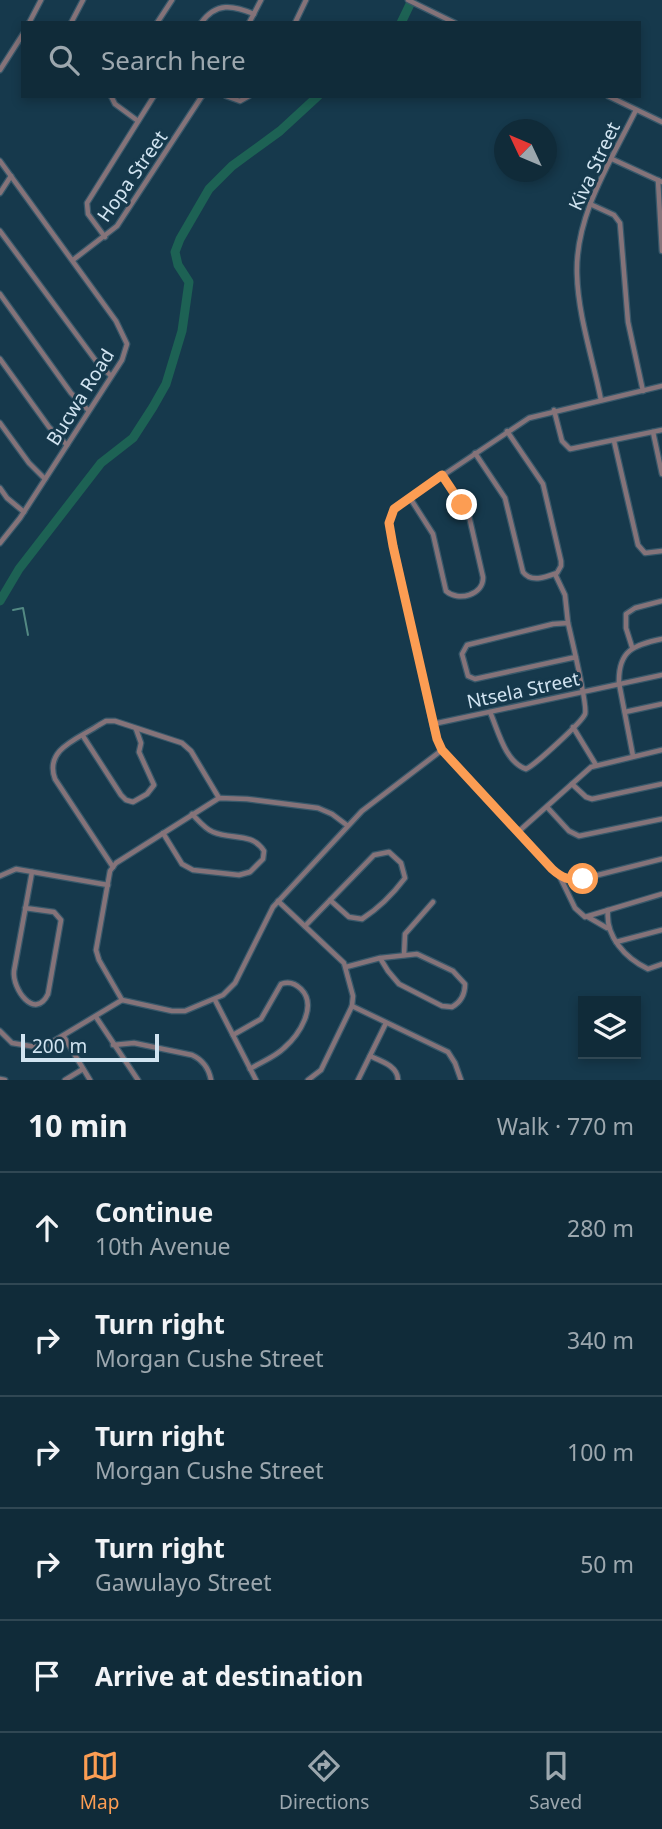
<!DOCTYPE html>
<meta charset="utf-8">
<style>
body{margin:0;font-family:"Noto Sans",sans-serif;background:#193341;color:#f1f3f6}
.controls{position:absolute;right:21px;bottom:21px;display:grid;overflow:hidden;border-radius:0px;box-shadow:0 4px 10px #0003}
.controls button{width:63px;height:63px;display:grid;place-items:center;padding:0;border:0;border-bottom:2px solid #304753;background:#102b39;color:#f1f3f6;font:35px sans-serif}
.compass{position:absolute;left:494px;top:119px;width:63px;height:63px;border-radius:50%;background:#102b39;box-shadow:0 4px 10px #0003;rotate:314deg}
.scale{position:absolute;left:21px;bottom:18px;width:138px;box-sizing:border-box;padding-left:7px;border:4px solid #d1e4f1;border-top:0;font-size:19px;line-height:24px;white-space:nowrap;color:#d1e4f1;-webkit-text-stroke:5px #16394c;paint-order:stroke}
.stop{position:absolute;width:21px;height:21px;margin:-16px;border:5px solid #fc9d53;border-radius:50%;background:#fff}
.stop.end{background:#fc9d53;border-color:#fff;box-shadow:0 2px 7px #0008}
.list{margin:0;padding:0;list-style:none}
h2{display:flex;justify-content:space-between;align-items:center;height:91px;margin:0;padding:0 28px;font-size:30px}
h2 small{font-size:23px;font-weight:400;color:#9ca7ae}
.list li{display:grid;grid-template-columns:46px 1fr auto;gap:21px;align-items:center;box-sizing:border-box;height:112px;padding:0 28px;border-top:2px solid #304753}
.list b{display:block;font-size:26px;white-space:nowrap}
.list p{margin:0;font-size:23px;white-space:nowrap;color:#9ca7ae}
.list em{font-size:23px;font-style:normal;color:#9ca7ae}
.icon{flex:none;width:38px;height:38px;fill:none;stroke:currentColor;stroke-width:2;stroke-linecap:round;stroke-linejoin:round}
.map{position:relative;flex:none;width:662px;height:1080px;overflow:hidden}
.search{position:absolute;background:#102b39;box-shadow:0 4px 10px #0003;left:21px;right:21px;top:21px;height:77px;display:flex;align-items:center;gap:18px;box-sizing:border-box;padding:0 24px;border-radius:0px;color:#9ca7ae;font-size:26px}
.sheet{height:651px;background:#102b39}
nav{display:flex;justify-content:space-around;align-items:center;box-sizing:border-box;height:98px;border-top:2px solid #304753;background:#102b39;font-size:19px;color:#9ca7ae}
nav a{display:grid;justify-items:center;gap:4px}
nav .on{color:#fc9d53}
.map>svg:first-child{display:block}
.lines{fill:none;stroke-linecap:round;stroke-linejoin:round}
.stream{stroke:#538983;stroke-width:2}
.river{stroke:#1d6254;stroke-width:9}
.minor-casing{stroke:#38586a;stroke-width:7}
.minor{stroke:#857379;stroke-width:4.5}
.route{stroke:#fc9d53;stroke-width:9}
.labels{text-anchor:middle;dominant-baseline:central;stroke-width:6;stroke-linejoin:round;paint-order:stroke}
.street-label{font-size:19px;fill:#d1e4f1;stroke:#16394c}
</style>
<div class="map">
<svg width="662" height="1080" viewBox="0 0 662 1080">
<rect width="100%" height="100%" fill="#16394c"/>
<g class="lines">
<path class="stream" d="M13,610L23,608L28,635"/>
<g class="river">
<path d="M401,23L412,0"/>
<path d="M0,601L19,569L101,463L133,438L153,407L166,384L182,331L189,282L178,265L175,252L180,239L209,189L232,166L280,131L318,96"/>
</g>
<g class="minor-casing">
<g id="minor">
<path d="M408,0L455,23"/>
<path d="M29,23L41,0"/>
<path d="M71,23L83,0"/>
<path d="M157,23L172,0"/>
<path d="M201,23C216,2 233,5 254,14"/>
<path d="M249,23L261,0"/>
<path d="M295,23L306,0"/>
<path d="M0,70L23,34"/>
<path d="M111,96L115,104L138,121"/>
<path d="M226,96L240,101L249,96"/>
<path d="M608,96L662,122"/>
<path d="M612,159L662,182"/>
<path d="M0,161L116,321L127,344L122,360L20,518L0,543"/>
<path d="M658,180L662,251"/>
<path d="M0,193L11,176"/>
<path d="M590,204L614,215L620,223L628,322L643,391"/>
<path d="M0,231L96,361L111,376"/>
<path d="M105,237L88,214L87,203L154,96"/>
<path d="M73,260L117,226L202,96"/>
<path d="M0,294L71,393L88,410"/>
<path d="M0,359L49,427L67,445"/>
<path d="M662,386L529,418L397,506L392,513L389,524L434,730L442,750L560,876L574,881L662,859"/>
<path d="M601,400C593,359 578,316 577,274C575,215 611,161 636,110"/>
<path d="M554,410L562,441L570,449L662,430"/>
<path d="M0,423L29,463L45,479"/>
<path d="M653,432L662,474"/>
<path d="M614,441L638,545L645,553L662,551"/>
<path d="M475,453L505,498L523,572C531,583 546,577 557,573L561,566V561L543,484L507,431"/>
<path d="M0,488L7,498L24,512"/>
<path d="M410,498L433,534L446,591C458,602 484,595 483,577L469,516L442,476"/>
<path d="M555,574L565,595L568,623"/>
<path d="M632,647L626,628V614L635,608L662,601"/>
<path d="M490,712C498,730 505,762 526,769C535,765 582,722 585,714C588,706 571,636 568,623L553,624L467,645L462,654L468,676L475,679L576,657"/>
<path d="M625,712L662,704"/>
<path d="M433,724L662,675"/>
<path d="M573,727L596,765"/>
<path d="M83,736L121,795L126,800L133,802L147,794L154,785L139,752L141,743L136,729"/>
<path d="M633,756L619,683C618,650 634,645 662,639"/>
<path d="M572,784L586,797L592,799L662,784"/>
<path d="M547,807L569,831L579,836L662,819"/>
<path d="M348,826L332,814L318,808L247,799L219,798L116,863L110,871L96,950L99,960L122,1000L172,1011H185L223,995L235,983L273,907L362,811L442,750"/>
<path d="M518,832L591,767L662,750"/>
<path d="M163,833L182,864L193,870L239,875L250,872L263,859L264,851C252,832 232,840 213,832C205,829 199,821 192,814"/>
<path d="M113,867L55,779C44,749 78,739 99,725L106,721H115L182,743L191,751L219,798"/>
<path d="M0,876L16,869L108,885"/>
<path d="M560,877L575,908L585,917L662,894"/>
<path d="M278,901L344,963L353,996L352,1006L321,1070L308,1080"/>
<path d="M25,908L54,912L61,920L48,994C35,1021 12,989 14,971L32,872"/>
<path d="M608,910C605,936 625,958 648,969L662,964"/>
<path d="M588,917L607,928"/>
<path d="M305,926L374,855L389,852L401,863L405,878C393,894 379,908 362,919L349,917L330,900"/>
<path d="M616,942L662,930"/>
<path d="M404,955L405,934L433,902"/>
<path d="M346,967L380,958L417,954L453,971L465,984C465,995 461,1002 452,1007L442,1006L399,984L388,971L380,958"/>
<path d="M215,1000L256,1080"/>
<path d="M352,1006L448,1052L455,1063L461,1080"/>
<path d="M96,1017L138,1080"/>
<path d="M0,1031L12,1043L42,1048L122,1000"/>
<path d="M233,1035L261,1019L281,984C289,981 295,983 301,989C318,1006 299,1035 284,1048C275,1057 261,1062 250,1069"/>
<path d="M64,1037L90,1080"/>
<path d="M113,1045L134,1043L192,1055C203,1060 209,1069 211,1080"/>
<path d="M370,1056C381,1061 398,1066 398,1080"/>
<path d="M0,1079L5,1080"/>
<path d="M65,1080L83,1069"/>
<path d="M358,1080L386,1023"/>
</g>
</g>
<use href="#minor" class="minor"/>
</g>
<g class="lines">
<path class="route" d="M462,505L442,475L394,509L389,523L393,546L437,739L442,750L552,869C562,878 570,881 583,879"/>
</g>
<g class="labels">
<g class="street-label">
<text transform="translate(594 166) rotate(-65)">Kiva Street</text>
<text transform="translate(132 176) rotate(-55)">Hopa Street</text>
<text transform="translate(80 397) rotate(-58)">Bucwa Road</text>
<text transform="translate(523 690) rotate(-12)">Ntsela Street</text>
</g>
</g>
</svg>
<div class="controls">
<button><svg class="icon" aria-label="layers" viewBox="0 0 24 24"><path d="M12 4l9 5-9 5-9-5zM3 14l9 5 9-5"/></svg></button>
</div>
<svg class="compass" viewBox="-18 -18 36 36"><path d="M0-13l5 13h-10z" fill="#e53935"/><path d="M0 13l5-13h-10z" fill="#9ca7ae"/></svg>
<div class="scale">200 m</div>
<div class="stop" style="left:583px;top:879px"></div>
<div class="stop end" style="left:462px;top:505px"></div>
<div class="search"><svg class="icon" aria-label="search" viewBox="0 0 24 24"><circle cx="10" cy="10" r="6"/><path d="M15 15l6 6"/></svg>Search here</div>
</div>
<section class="sheet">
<h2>10 min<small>Walk · 770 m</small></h2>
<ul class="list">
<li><svg class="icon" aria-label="ahead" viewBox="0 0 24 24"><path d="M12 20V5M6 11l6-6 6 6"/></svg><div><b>Continue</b><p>10th Avenue</p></div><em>280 m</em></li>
<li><svg class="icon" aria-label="right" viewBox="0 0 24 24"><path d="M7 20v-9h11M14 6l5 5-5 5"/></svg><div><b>Turn right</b><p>Morgan Cushe Street</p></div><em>340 m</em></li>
<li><svg class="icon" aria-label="right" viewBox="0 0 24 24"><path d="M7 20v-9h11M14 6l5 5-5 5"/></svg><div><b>Turn right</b><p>Morgan Cushe Street</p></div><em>100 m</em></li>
<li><svg class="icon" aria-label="right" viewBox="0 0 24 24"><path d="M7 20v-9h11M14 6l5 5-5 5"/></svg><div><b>Turn right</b><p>Gawulayo Street</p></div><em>50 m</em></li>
<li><svg class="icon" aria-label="arrive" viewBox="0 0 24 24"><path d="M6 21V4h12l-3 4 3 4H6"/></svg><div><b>Arrive at destination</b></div></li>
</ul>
</section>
<nav>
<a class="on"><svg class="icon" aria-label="map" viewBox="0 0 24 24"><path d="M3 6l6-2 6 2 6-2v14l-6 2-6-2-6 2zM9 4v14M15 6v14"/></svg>Map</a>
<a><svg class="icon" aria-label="directions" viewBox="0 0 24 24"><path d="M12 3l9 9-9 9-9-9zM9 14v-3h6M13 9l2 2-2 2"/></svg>Directions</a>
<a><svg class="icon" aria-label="saved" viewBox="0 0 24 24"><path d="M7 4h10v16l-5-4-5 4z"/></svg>Saved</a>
</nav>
